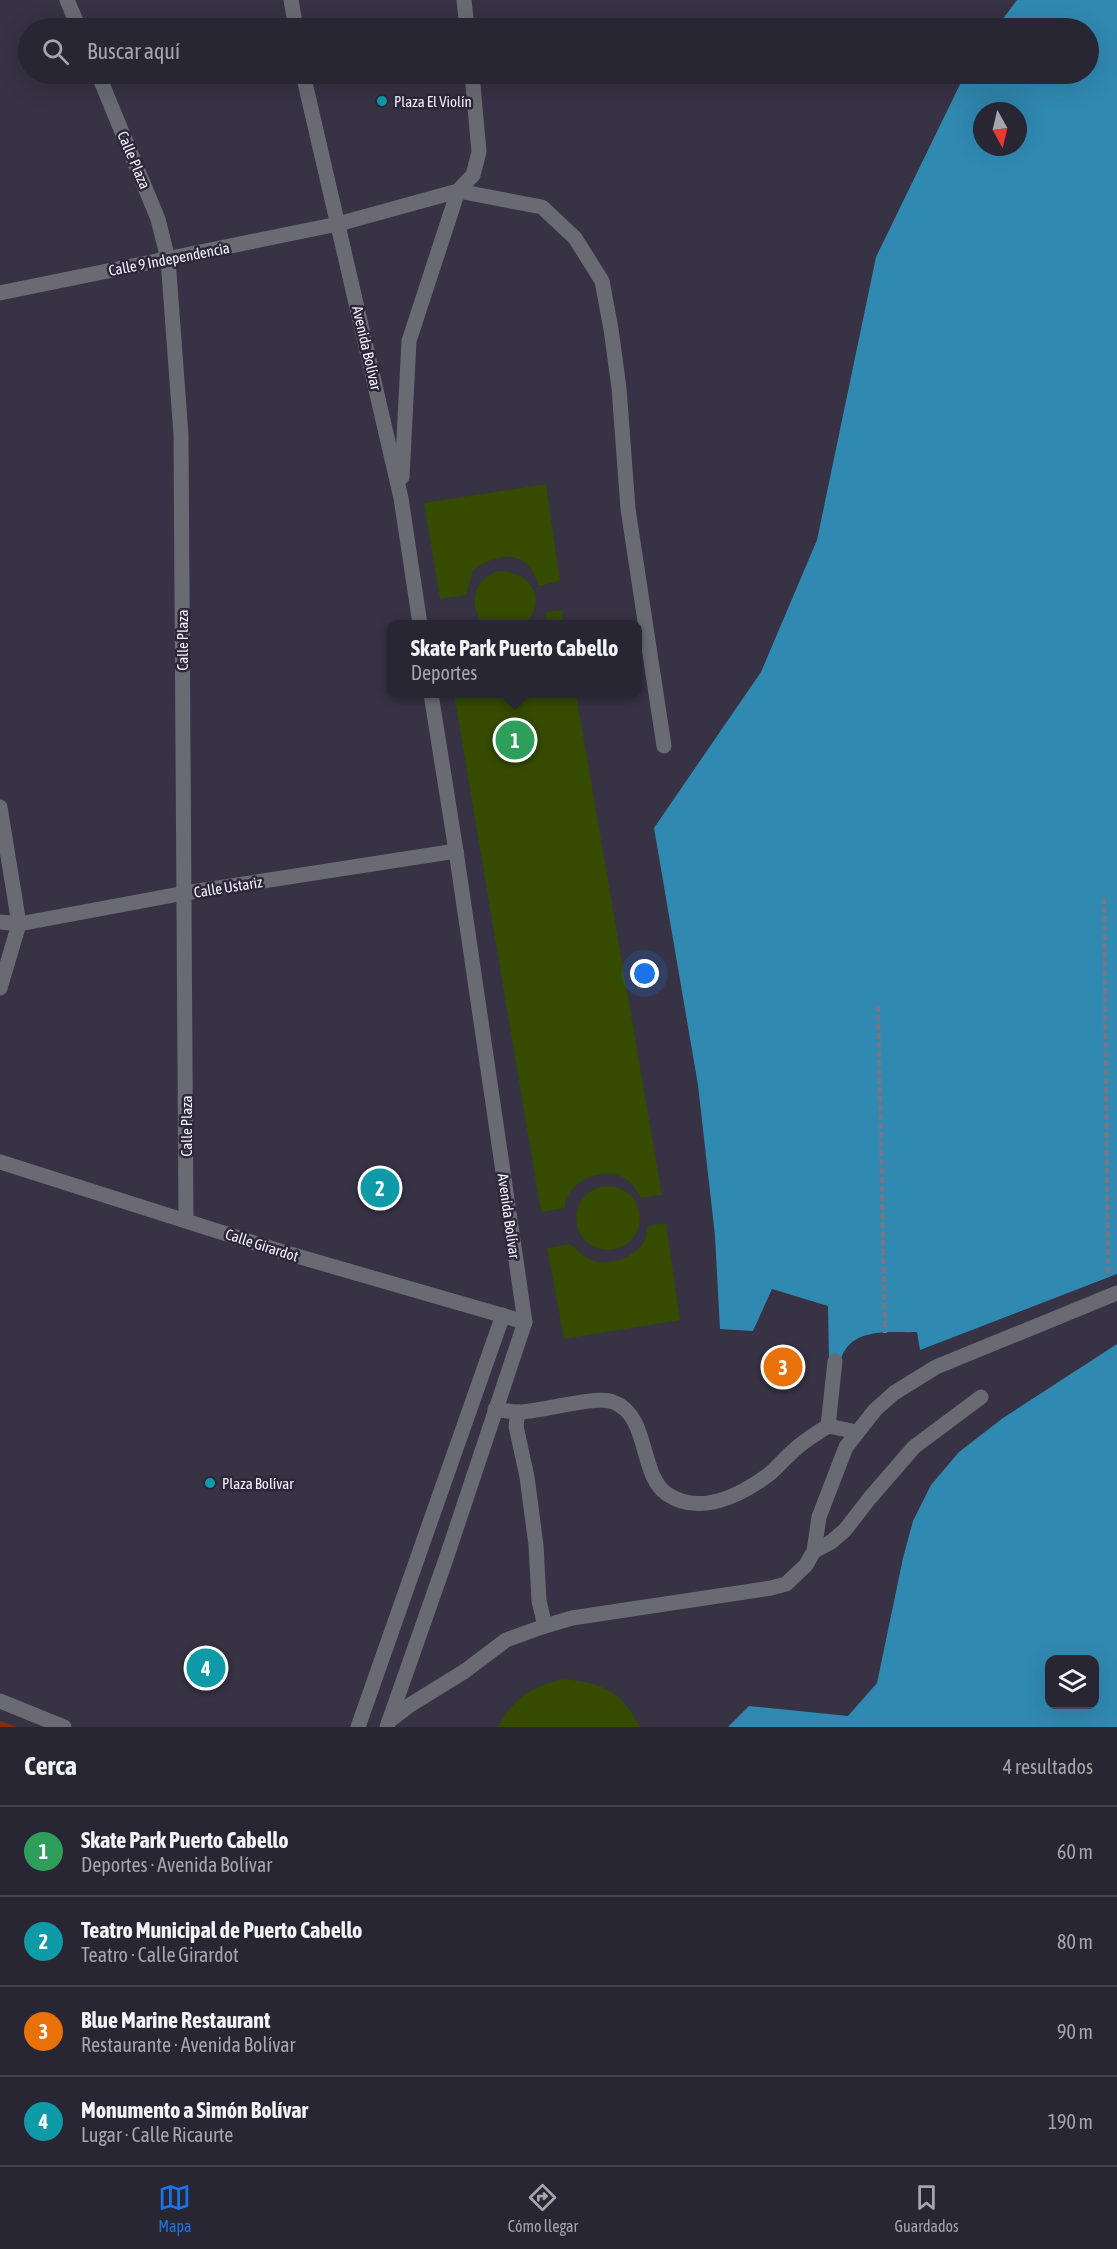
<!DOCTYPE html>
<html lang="es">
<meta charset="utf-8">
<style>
body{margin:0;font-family:"Asap Condensed",sans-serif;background:#35323f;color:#f1f3f6}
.controls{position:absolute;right:18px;bottom:18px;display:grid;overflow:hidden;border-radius:12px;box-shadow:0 6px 24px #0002}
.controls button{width:54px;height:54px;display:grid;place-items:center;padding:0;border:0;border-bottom:2px solid #45434e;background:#292633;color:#f1f3f6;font:30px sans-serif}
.compass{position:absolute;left:973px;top:102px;width:54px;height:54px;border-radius:50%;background:#292633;box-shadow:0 6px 24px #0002;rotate:172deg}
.you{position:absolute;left:645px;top:974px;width:21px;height:21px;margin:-15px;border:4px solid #fff;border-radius:50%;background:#1a73e8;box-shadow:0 0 0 9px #1a73e833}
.badge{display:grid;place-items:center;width:39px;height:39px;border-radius:50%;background:#1a73e8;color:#fff;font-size:20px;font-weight:700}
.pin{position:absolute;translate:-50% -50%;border:3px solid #fff;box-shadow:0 2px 6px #0006}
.popup{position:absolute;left:387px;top:620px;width:255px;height:78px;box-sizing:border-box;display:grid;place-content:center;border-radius:12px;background:#292633;filter:drop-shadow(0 2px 4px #0005);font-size:20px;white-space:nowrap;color:#a5a5ac}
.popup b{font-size:22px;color:#f1f3f6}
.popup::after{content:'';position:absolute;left:50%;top:100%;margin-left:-12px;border:12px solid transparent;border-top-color:#292633}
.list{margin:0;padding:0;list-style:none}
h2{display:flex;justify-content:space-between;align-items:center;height:78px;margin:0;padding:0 24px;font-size:26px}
h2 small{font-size:20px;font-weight:400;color:#a5a5ac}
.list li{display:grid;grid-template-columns:39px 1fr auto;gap:18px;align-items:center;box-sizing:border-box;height:90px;padding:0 24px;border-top:2px solid #45434e}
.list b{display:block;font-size:22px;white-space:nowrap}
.list p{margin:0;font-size:20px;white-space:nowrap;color:#a5a5ac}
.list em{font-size:20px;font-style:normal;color:#a5a5ac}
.icon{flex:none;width:33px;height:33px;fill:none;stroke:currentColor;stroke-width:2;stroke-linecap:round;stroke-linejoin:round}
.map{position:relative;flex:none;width:1117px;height:1727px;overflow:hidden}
.search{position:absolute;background:#292633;box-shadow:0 6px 24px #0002;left:18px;right:18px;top:18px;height:66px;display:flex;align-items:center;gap:15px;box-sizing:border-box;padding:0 21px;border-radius:33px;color:#a5a5ac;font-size:22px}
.sheet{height:438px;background:#292633}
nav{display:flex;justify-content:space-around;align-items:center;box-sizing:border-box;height:84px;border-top:2px solid #45434e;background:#292633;font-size:16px;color:#a5a5ac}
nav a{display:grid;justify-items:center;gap:3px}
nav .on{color:#1a73e8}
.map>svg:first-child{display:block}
.green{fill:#344b00}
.water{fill:#3089b1;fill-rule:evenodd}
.building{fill:#852e09}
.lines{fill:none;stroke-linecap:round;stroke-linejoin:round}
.path{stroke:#797484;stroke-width:4;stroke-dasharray:6 3;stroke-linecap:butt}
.service{stroke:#6a6a73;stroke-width:15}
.minor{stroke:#6a6a73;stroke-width:15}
.culture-dot{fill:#0f9aa8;stroke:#2d2839;stroke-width:2}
.labels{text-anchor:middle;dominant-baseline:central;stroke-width:5;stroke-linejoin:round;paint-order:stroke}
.poi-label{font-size:15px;fill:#f5f2fe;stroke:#2d2839;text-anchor:start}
.street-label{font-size:15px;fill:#f5f2fe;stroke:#2d2839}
</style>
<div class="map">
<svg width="1117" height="1727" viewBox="0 0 1117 1727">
<rect width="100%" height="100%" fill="#373244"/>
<g class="green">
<path d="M546,484L560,581L539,586C527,549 501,551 473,570L466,595L440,599L424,503Z"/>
<path d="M498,571C531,571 548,599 525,624H483C468,605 473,579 498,571Z"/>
<path d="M562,610L564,624H544L547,612Z"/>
<path d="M454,694H576L662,1195L641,1198C636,1189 632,1181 622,1177C600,1166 566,1183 565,1208L541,1212Z"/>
<circle cx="608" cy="1218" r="32"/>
<path d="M666,1223L680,1320L564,1339L547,1248L570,1244C578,1251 588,1260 598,1262C614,1264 632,1257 642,1245C646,1240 646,1232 648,1226Z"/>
<path d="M563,1679C604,1683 621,1691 640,1727H498C513,1697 532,1687 563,1679Z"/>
</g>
<g class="water">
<path d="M1017,0H1117V1274L920,1350L917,1332C889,1333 851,1327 841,1359L829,1360L828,1306L772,1289L753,1331L720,1329L715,1236L698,1085L654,828L761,672L817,540L876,257L965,74H1088V28H996ZM982,111H1018V147H982Z"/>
<path d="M1117,1344V1727H728L749,1706L848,1716L877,1683L903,1558L913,1521L931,1485L959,1452L1003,1418ZM1050,1660H1094V1704H1050Z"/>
</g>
<path class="building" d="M0,1721L17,1727H0Z"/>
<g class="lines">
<g class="path">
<path d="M1104,898L1108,1273"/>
<path d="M878,1006L885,1333"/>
</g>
<g class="service">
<path d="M458,191L542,207L575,238L602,281L611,329L619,388L628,509L664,746"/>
<path d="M495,1409C503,1410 511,1412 518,1412C541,1412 595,1395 613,1402C650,1415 639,1475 667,1494C699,1516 740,1496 768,1475C776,1469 783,1460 791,1453C802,1442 815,1434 828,1426L857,1432"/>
<path d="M828,1426L835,1361"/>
<path d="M814,1551L831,1542L845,1530L869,1499L914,1447L981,1397"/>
<path d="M545,1626L572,1618L771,1588L786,1584L806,1565L814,1551L819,1517L846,1447L875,1410L894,1393L936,1367L1117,1293"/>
<path d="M389,1721L410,1705L465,1671L506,1640L545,1626L539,1601L536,1545L527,1477L516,1426L518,1412"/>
</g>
<g class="minor">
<path d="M67,0L79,28"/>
<path d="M291,0L296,28"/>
<path d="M464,0L467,28"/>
<path d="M98,74L158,219L168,259L181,435L186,1220"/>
<path d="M303,74L401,498L420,624"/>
<path d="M0,293L338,224L458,191"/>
<path d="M402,477L409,341L458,191L473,175L479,152L472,74"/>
<path d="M0,807L19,924L0,988"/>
<path d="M0,922L19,924L185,893L456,851"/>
<path d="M0,1162L283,1252L525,1322"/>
<path d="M0,1701L64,1727"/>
<path d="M358,1727L503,1315"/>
<path d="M387,1727L446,1559L525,1322L456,851L431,694"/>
</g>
</g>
<g class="culture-dot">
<circle cx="382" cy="101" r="6"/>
<circle cx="210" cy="1483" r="6"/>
</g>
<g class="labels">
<g class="poi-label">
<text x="394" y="101">Plaza El Violín</text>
<text x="222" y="1483">Plaza Bolívar</text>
</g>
<g class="street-label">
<text transform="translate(134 160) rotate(67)">Calle Plaza</text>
<text transform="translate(169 259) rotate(-11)">Calle 9 Independencia</text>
<text transform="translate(367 348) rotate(77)">Avenida Bolívar</text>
<text transform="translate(182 640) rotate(-90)">Calle Plaza</text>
<text transform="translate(228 887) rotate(-9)">Calle Ustariz</text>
<text transform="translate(186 1126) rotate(-90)">Calle Plaza</text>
<text transform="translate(509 1216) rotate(82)">Avenida Bolívar</text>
<text transform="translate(262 1245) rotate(18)">Calle Girardot</text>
</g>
</g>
</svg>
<div class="controls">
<button><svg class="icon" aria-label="layers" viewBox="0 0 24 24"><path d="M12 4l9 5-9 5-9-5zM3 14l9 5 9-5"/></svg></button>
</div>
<svg class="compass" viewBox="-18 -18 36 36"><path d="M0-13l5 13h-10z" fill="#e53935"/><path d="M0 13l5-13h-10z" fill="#a5a5ac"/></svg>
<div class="you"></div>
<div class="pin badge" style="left:515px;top:740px;background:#2e9e5b">1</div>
<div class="popup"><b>Skate Park Puerto Cabello</b>Deportes</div>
<div class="pin badge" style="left:380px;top:1188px;background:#0f9aa8">2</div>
<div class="pin badge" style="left:783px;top:1367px;background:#e8710a">3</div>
<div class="pin badge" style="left:206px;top:1668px;background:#0f9aa8">4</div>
<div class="search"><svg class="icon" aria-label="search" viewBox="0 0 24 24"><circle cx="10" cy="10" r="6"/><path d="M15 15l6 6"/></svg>Buscar aquí</div>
</div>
<section class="sheet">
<h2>Cerca<small>4 resultados</small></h2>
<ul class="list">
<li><span class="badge" style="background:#2e9e5b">1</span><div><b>Skate Park Puerto Cabello</b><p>Deportes · Avenida Bolívar</p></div><em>60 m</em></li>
<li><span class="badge" style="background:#0f9aa8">2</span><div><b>Teatro Municipal de Puerto Cabello</b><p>Teatro · Calle Girardot</p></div><em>80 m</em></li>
<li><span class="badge" style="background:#e8710a">3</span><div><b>Blue Marine Restaurant</b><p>Restaurante · Avenida Bolívar</p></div><em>90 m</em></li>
<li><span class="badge" style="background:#0f9aa8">4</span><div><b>Monumento a Simón Bolívar</b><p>Lugar · Calle Ricaurte</p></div><em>190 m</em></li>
</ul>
</section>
<nav>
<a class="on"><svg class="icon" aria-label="map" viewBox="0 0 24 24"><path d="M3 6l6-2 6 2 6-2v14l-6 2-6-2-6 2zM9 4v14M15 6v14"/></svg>Mapa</a>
<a><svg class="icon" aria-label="directions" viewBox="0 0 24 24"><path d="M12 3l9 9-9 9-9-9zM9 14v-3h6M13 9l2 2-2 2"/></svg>Cómo llegar</a>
<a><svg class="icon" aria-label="saved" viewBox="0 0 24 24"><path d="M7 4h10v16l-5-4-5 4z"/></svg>Guardados</a>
</nav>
